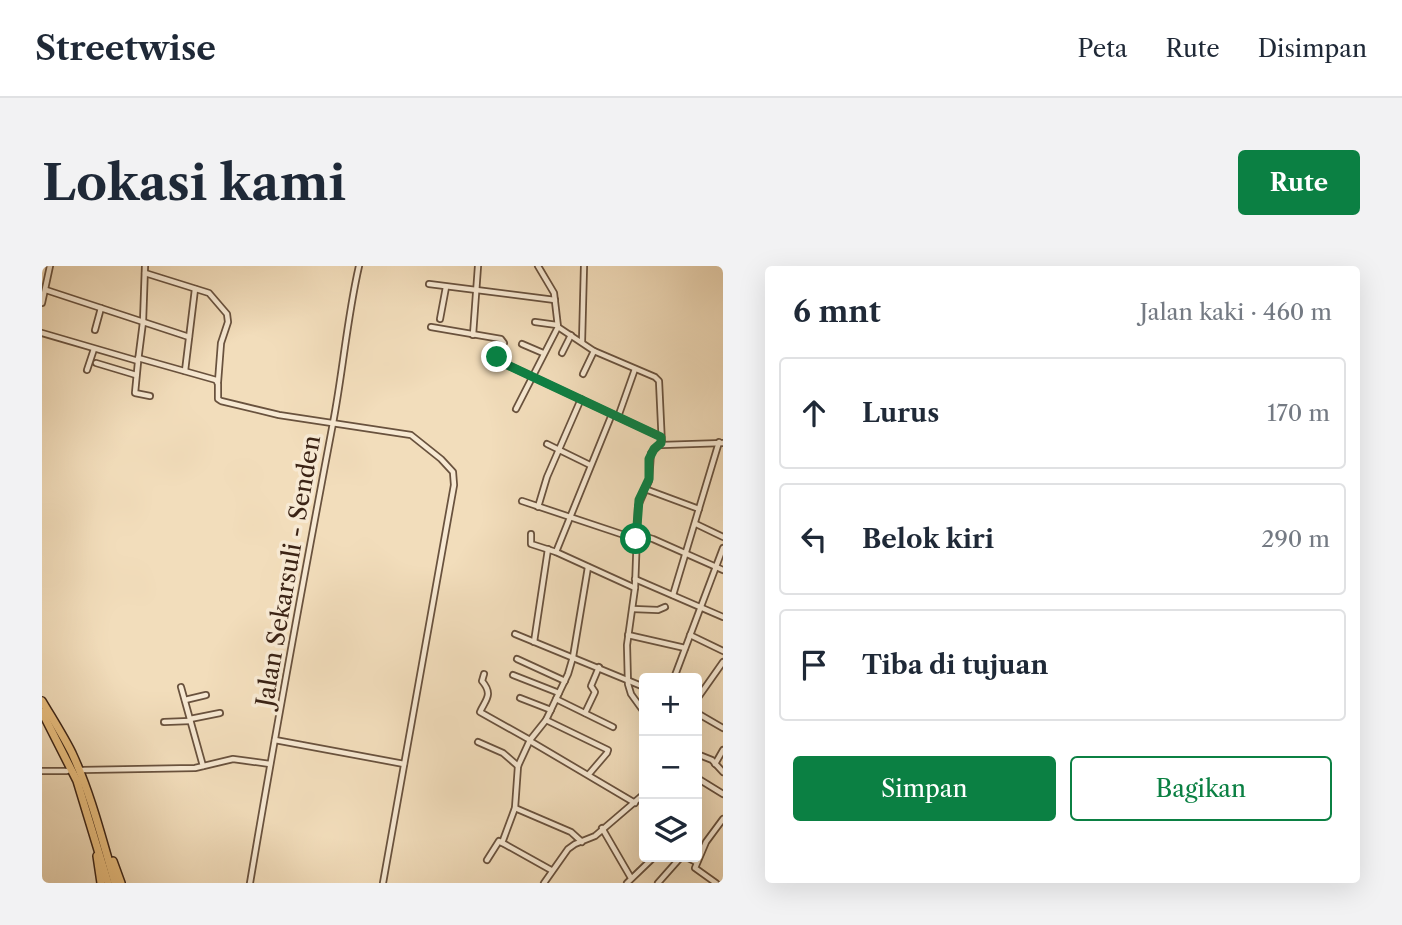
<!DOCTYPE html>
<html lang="id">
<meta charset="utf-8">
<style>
body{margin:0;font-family:"Libre Caslon Text",serif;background:#f2f2f3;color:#1f2937}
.controls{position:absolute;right:21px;bottom:21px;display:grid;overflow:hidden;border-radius:7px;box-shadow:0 7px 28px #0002}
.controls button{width:63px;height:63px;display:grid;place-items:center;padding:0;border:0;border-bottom:2px solid #e0e1e3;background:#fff;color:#1f2937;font:35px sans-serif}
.stop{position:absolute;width:21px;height:21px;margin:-16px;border:5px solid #0b8043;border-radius:50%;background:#fff}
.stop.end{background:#0b8043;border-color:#fff;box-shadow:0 2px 7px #0008}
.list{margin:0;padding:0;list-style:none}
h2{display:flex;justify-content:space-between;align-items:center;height:91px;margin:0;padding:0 28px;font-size:30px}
h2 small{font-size:23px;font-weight:400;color:#747a83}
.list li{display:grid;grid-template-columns:46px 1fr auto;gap:21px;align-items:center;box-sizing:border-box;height:112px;margin:0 14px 14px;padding:0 14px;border:2px solid #e0e1e3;border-radius:7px}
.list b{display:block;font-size:26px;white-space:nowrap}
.list em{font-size:23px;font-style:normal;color:#747a83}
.actions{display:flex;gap:14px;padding:21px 28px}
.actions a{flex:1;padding:16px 0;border:2px solid #0b8043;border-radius:7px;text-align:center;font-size:24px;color:#0b8043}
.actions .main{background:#0b8043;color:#fff}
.icon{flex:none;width:38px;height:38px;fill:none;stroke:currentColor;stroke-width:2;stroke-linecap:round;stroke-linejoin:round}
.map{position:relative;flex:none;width:681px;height:617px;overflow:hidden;border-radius:7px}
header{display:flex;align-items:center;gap:42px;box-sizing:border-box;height:98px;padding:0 35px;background:#fff;border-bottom:2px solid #e0e1e3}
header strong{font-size:33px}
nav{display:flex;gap:38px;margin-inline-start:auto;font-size:24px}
.intro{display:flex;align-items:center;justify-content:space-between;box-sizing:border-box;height:168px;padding:0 42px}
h1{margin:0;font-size:49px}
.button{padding:18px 32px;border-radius:7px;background:#0b8043;color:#fff;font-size:24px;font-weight:700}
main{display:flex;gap:42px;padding:0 42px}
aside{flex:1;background:#fff;border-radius:7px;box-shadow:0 7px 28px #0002}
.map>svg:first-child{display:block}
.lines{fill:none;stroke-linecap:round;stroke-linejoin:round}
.minor-casing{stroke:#69523e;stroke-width:8}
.highway-casing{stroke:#3b2315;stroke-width:10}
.minor{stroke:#f7e9d3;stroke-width:4.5}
.highway{stroke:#e9be7e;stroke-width:7}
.route{stroke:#0b8043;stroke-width:9}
.labels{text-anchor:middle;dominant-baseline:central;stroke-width:7;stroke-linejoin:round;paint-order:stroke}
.street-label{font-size:24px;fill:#3b2315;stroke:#f7e9d3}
</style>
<header>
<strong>Streetwise</strong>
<nav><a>Peta</a><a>Rute</a><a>Disimpan</a></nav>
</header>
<div class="intro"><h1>Lokasi kami</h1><a class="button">Rute</a></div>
<main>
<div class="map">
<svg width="681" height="617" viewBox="0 0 681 617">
<rect width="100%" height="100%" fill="#f2ddbb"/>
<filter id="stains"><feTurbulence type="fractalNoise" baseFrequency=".00286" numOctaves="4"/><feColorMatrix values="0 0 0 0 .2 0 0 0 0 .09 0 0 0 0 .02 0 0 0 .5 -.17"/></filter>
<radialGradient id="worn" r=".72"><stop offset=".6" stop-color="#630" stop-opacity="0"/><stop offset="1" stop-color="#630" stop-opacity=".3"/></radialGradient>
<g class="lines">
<g class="minor-casing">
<g id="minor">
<path d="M496,0L512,27L516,61L552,85L613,111L617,115L620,179L681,177"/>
<path d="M103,7L167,27L185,48L186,56L179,77L176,116"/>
<path d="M387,18L513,34"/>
<path d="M4,24L147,71"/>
<path d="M0,37L8,0"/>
<path d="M398,53L404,21"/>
<path d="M493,56L515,59"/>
<path d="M389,61L459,73L462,77L455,91L459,96L619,171"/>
<path d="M53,64L59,42"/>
<path d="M0,67L96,95L101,56L103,0"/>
<path d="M431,69L436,0"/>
<path d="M540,76L542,0"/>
<path d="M480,78L501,87"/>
<path d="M520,87L529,69"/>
<path d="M96,92L174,114L176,118V133L179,135L237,149L369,169L399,193L411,206L412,219L341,617"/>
<path d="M96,96L93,127L108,130"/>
<path d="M54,97L94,109"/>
<path d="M45,104L52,83"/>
<path d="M143,105L153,23"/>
<path d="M541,108L552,85"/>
<path d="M474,143L516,61"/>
<path d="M576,151L593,103"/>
<path d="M505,178L548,199"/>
<path d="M603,223L657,243"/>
<path d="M480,235L594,273"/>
<path d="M496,241L505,211L539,133"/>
<path d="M654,258L681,271"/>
<path d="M489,268V278L514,286L593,322"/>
<path d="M594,268L611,273L681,304"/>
<path d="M514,286L570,148"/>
<path d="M593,313L681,351"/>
<path d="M631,329L677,176"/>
<path d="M591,343L616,344L623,341"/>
<path d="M473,368L602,421"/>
<path d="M586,369L643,382"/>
<path d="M648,369L681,385"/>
<path d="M492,376L506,283"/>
<path d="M475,393L523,415"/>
<path d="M442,408L440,415C452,429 443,434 438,446L488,474"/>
<path d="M471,409L517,427"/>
<path d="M632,412L681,282"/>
<path d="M139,421L161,500"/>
<path d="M478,432L509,444"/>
<path d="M514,433L571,461"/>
<path d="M655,433L681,396"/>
<path d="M143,434L164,429"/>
<path d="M602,446L589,428L586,418L585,379L593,322L596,240L607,215L609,187L619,177"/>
<path d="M543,447L553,426L549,420L557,401"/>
<path d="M655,447L681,462"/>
<path d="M148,453L178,447"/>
<path d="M504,454L566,484L565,487L547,508"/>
<path d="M122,456L148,455"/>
<path d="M233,474L362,498"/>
<path d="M488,475L593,537"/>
<path d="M436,476L461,487L476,500"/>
<path d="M655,488L670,494L681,506"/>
<path d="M673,498L681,484"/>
<path d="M40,504L153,502L191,493L228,498"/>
<path d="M0,505H25"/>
<path d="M655,512L681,528"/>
<path d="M473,542L529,566L540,576"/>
<path d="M560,562L589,612"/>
<path d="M460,577L473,542L476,500L488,474L504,454L526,408L531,391L546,301"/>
<path d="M644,591L654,596"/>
<path d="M445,594L457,575L509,604"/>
<path d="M208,617C234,463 262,310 291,157C301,105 305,52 317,0"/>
<path d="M502,617L526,583L533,578L553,570L602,528"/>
<path d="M585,617L612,591"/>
<path d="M616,617L639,591"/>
<path d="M674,617L653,602L664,576L681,553"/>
</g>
</g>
<g class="highway-casing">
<g id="highway">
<path d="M0,435C10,452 21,469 30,487C49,528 60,573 73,617"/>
<path d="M0,446L35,515L66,617"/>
<path d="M55,590L59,617"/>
<path d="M71,595L79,617"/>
</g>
</g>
<use href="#minor" class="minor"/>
<use href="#highway" class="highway"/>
</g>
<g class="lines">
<path class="route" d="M455,91L459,96L619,171V177L612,183L607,193V213L597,234L594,273"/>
</g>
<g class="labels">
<g class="street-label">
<text transform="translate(246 305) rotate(-80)">Jalan Sekarsuli - Senden</text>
</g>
</g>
<rect width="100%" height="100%" filter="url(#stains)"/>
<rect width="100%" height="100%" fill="url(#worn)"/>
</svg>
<div class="controls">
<button>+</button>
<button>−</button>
<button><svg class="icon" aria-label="layers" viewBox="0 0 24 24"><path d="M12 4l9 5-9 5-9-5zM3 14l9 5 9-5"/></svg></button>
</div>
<div class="stop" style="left:594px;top:273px"></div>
<div class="stop end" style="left:455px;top:91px"></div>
</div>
<aside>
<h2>6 mnt<small>Jalan kaki · 460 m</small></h2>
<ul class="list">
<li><svg class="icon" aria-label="ahead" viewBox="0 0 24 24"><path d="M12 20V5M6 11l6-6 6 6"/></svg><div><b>Lurus</b></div><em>170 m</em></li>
<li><svg class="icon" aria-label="left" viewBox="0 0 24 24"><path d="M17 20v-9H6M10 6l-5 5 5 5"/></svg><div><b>Belok kiri</b></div><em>290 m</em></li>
<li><svg class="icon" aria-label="arrive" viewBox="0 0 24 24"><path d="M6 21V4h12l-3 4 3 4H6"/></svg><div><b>Tiba di tujuan</b></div></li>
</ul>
<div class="actions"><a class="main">Simpan</a><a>Bagikan</a></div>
</aside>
</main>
